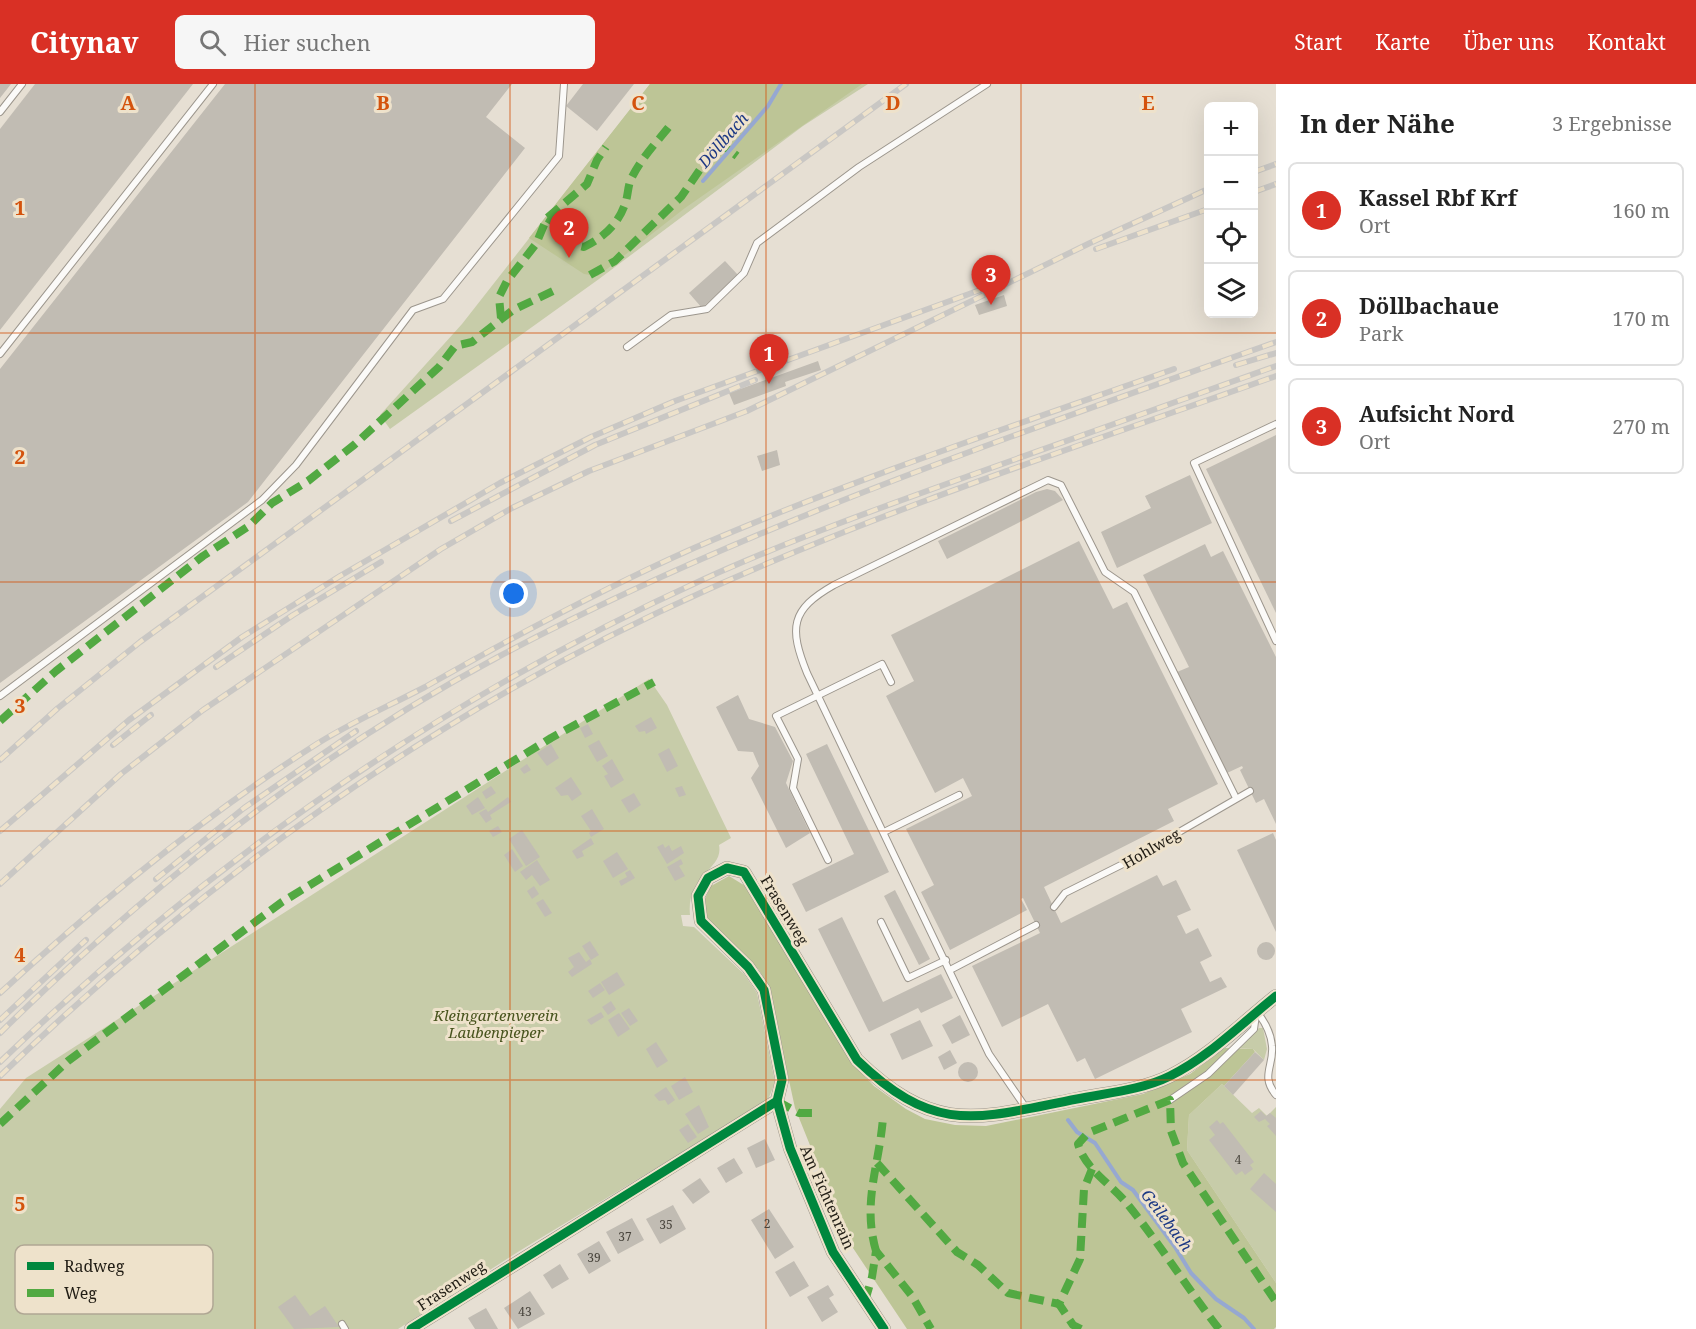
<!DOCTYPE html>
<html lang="de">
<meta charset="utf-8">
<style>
body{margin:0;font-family:"Noto Serif",serif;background:#f6f6f6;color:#222}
.controls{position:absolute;right:18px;top:18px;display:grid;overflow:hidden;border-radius:9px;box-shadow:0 6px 24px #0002}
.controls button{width:54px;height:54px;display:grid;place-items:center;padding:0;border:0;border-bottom:2px solid #e0e0e0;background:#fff;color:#222;font:30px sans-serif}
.you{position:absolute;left:514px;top:510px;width:21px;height:21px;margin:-15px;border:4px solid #fff;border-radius:50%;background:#1a73e8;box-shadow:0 0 0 9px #1a73e833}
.badge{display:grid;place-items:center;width:39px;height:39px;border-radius:50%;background:#d93025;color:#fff;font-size:20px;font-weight:700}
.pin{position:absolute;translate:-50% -50px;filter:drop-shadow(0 2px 3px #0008)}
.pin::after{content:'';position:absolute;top:32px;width:21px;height:18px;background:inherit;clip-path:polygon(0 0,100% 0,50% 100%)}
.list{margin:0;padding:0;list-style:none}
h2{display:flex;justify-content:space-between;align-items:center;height:78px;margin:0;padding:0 24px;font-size:26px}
h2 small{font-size:20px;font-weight:400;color:#767676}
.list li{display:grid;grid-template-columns:39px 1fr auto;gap:18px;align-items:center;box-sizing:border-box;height:96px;margin:0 12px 12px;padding:0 12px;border:2px solid #e0e0e0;border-radius:9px}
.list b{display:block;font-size:22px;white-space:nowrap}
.list p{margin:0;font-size:20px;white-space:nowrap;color:#767676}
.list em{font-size:20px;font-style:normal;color:#767676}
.icon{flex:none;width:33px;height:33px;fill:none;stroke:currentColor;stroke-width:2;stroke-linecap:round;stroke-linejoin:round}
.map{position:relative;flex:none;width:1276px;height:1245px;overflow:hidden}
header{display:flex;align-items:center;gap:36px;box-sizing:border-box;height:84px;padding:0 30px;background:#d93025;color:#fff}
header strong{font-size:28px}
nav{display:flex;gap:33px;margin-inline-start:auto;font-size:21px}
.search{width:420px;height:54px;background:#f6f6f6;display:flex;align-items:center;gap:15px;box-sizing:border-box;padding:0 21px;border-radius:9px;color:#767676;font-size:22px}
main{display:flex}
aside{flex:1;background:#fff}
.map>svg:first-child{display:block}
.green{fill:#c7cca9}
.forest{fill:#bdc596}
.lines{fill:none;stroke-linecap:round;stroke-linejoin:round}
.stream{stroke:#96a8d1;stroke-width:4}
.building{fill:#c1bcb3}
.lane-casing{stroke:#9c968d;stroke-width:8}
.street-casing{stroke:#9c968d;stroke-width:14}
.lane{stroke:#fbfaf8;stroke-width:6}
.street{stroke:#fbfaf8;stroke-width:12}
.rail-casing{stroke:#c9c7c4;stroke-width:6}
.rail{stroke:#eee2cb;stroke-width:4;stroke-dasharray:11;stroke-linecap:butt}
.quiet{stroke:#52a942;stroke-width:8;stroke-dasharray:15 8;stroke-linecap:butt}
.cycleway-casing{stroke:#eee2cb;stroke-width:13}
.cycleway{stroke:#00873e;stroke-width:9}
.grid{fill:none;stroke:#d4530d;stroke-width:1.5;stroke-opacity:0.55}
.labels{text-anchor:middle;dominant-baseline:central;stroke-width:6;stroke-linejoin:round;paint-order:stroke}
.number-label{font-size:12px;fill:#48443c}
.street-label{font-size:15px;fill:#201c14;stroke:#eee2cb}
.park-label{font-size:15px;font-style:italic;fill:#48541e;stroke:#eee2cb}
.water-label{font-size:16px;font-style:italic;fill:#1d3984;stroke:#eee2cb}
.key{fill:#eee2cb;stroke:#b0a794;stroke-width:1.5}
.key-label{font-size:16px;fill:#201c14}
.grid-label{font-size:20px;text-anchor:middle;font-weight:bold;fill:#d4530d;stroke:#eee2cb;stroke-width:6;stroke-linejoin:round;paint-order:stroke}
</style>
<header>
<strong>Citynav</strong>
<div class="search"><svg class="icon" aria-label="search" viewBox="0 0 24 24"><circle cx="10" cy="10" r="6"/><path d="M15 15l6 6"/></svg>Hier suchen</div>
<nav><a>Start</a><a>Karte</a><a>Über uns</a><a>Kontakt</a></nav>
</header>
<main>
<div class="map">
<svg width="1276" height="1245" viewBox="0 0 1276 1245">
<rect width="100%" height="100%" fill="#e6dfd3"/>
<g class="green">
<path d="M650,0H868L803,42L599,195L390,345L380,331L462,240Z"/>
<path d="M649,595L667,621L731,754L719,761C724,786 686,789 690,831H681L683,842L694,843L744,890L757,909L775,998L768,1016L521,1166L398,1245H0V1025L26,994Z"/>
<path d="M1259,944H1263L1267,965L1264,976L1253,965L1238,964Z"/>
<path d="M1222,1000L1252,1029L1259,1024L1267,1032L1276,1023V1199L1187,1066L1189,1031Z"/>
</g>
<g class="forest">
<path d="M650,0H862L685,124L598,192L584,190L529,154Z"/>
<path d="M729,792L747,803L851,978L874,1002L906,1025L925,1035L955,1041L986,1042L1143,1010L1190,990L1225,964L1253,965L1255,968L1224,1002L1222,1000L1189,1031L1187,1066L1276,1199V1243L1274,1245H907L849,1158L795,1024L769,904L759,886L709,838L703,819L711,802Z"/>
</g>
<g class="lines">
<g class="stream">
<path d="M703,97L768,22L781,0"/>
<path d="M1068,1036L1077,1048L1095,1059L1121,1098L1133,1106L1175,1163L1191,1189L1216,1215L1244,1234L1254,1245"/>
</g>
</g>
<g class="building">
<path d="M0,0H11L0,14Z"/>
<path d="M35,0H193L0,246V45Z"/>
<path d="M225,0H512L486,33L525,64L248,418L0,599V285Z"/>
<path d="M583,0H634L597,47L566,22Z"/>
<path d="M725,177L738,191L702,224L689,209Z"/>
<path d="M1004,211L1007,222L979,231L975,221Z"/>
<path d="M818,277L821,286L785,298L786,302L734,321L729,309Z"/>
<path d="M1276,351V529L1206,385Z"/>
<path d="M777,366L780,381L762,387L757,372Z"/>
<path d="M1190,391L1212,439L1117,484L1101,448L1151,424L1145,412Z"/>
<path d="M1047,405L1055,407L1063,416L947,475L938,457L1036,408Z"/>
<path d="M1079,457L1113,525L1127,518L1218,700L1168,725L1174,737L1044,803L1061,839L1157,791L1163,802L1176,796L1191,826L1177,832L1186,850L1198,844L1212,872L1200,878L1210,898L1221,893L1227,903L1181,925L1192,948L1095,995L1085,974L1077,978L1048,920L1002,943L972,882L1040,849L1023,814L1021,815L1027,826L950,866L921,808L934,801L906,745L972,712L963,694L935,709L886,612L914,597L891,551Z"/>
<path d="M1205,460L1211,473L1223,467L1276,573V740L1264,715L1256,719L1240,686L1243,684L1242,682L1227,689L1177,588L1189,583L1143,491Z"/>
<path d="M738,611L749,635L775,643L793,677L786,699L810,749L786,764L751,694L759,682L753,668L738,667L716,623Z"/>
<path d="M651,633L657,644L646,650L645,647L639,648L635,642Z"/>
<path d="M588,640L593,650L585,654L580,644Z"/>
<path d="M599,656L608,672L597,678L588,662Z"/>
<path d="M551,660L559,674L547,682L537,669Z"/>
<path d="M827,660L889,788L806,828L792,800L854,770L806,670Z"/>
<path d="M669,664L678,682L667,688L658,670Z"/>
<path d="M612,675L624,696L611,704L604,692L608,690L602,682Z"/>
<path d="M527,680L531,686L524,690L520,685Z"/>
<path d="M571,693L582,710L572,717L568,711L561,712L555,704Z"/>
<path d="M491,702L496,709L486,715L482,708Z"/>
<path d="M682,702L686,711L679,713L675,704Z"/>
<path d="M634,709L641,721L629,729L621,716Z"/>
<path d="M478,713L485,724L472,731L466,722Z"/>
<path d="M508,713L511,718L490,731L492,735L486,739L479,729L486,725L488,728Z"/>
<path d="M592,725L604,745L591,753L589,749L591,747L581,732Z"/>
<path d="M498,742L502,748L493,753L489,747Z"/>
<path d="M522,746L540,773L526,782L509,755Z"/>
<path d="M1273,749L1276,756V848L1237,766Z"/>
<path d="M591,754L594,760L582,767L584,772L577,775L572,767Z"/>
<path d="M663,760L665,764L669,761L672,767L681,762L684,769L667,780L657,763Z"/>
<path d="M512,765L523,782L515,788L504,771Z"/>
<path d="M617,768L628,785L613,794L603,777Z"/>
<path d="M681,775L683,780L679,782L685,792L675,797L667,783Z"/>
<path d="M537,776L550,796L540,802L532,791L526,796L520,788Z"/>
<path d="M630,786L635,794L621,802L619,797L627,793L625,789Z"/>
<path d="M534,802L539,810L532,815L527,807Z"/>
<path d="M895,806L930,875L919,881L884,812Z"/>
<path d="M543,815L552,829L545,833L536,819Z"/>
<path d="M842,833L883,918L941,890L953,914L921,929L918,924L869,948L818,845Z"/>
<path d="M590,857L599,871L591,876L582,862Z"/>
<circle cx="1266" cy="867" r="9"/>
<path d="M579,868L586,878L590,875L592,880L572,893L568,888L574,883L568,874Z"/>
<path d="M617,888L625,901L609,911L601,898Z"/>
<path d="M600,899L605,906L593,914L588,907Z"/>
<path d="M611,917L616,925L608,931L602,923Z"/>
<path d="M629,924L638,937L630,942L621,929Z"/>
<path d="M601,928L604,933L591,941L587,936Z"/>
<path d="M619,929L630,945L618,953L608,936Z"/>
<path d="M960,931L970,951L952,960L942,941Z"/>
<path d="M920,936L933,962L902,976L890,950Z"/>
<path d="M656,958L668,977L657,984L646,965Z"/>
<path d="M950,966L957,979L944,986L938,973Z"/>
<path d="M1255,968L1264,976L1233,1011L1224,1002Z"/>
<circle cx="968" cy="988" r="10"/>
<path d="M685,993L693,1008L679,1016L671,1002Z"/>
<path d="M666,1003L675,1016L668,1021L665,1016L659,1017L654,1011Z"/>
<path d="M699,1021L709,1043L698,1050L685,1030Z"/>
<path d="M1261,1027L1266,1032L1270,1029L1276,1034V1052L1267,1042L1270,1040L1265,1035L1259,1038L1254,1033Z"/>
<path d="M1217,1036L1220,1040L1223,1038L1254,1078L1250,1081L1253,1085L1245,1091L1242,1087L1236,1091L1209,1056L1215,1051L1209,1043Z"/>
<path d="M688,1040L697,1053L688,1059L679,1046Z"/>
<path d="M765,1055L775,1076L756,1084L747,1064Z"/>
<path d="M734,1074L743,1089L726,1099L717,1084Z"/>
<path d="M1264,1089L1276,1100V1128L1250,1105Z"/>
<path d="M700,1094L710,1108L693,1120L682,1106Z"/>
<path d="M673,1121L686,1145L660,1160L646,1135Z"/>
<path d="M769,1125L794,1163L775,1175L751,1136Z"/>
<path d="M632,1134L644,1156L618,1170L606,1148Z"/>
<path d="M599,1157L611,1177L589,1190L577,1170Z"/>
<path d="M794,1177L809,1202L790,1213L775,1188Z"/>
<path d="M560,1180L569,1195L552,1205L543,1191Z"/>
<path d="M828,1201L834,1211L829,1214L838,1228L822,1238L807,1213Z"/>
<path d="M530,1207L545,1230L518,1245L504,1224Z"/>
<path d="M295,1211L310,1232L325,1222L339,1243L294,1245L278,1223Z"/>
<path d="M486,1224L498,1245H475L468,1234Z"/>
</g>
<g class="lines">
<g class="lane-casing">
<g id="lane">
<path d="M0,28L22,0"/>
<path d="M627,263L671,231L707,225L744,189L757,159L859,83L987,0"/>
<path d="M0,270L213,0"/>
<path d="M1276,340L1194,379L1276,557"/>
<path d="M0,612L262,416L296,381L413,226L443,215L559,72L564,0"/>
<path d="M884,748L959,711"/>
<path d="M828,776L793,704L798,675L776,632L882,580L891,598"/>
<path d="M1054,823L1065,809L1129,777L1250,707"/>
<path d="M881,838L908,894L946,876"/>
<path d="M950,886L1036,841"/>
<path d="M1257,928C1265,938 1271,949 1272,962C1274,982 1260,992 1276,1011"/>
<path d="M1170,1016L1208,990L1254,945L1256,931"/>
<path d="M1026,1024L989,970L807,589C789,544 790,526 834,501L1048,396L1061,401L1105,488L1134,508L1236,714"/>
<path d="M342,1240L345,1245"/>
</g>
</g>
<g class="street-casing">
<g id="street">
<path d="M777,1017L790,1064L833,1168L884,1245"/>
<path d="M411,1245L777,1017L782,996L764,906L748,883L701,837L698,812L708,794L727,784L744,788L857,976C937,1053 978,1034 1077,1015C1107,1009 1142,1006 1170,992C1209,973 1242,939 1276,912"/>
</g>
</g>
<use href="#lane" class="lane"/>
<use href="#street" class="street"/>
<g class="rail-casing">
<g id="rail">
<path d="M1254,88L1276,80"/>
<path d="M1254,108L1276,100"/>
<path d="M1096,165L1208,125"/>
<path d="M1236,281L1276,269"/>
<path d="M451,437L595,361L755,296"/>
<path d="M216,583L293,531L381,478"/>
<path d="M113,661L151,631"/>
<path d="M0,676L58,624L140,558L906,0"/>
<path d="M0,747L129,636L242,553L340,492L500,399L591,353L675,317L980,206"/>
<path d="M156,795L244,724L356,647"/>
<path d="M0,800L121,690L203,626L441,465L512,424L589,387L747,327L1090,159L1208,105"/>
<path d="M0,909C97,820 201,734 312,663C347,640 387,623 425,603C513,553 602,505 694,464C851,396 1013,342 1174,285"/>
<path d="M0,936L86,856"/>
<path d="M0,949C148,803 314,671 498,573C746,441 1013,352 1276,258"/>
<path d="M0,978C208,779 439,616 702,496C792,455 885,422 977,389C1077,353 1176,318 1276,282"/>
<path d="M0,992C208,791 444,623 709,505C893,422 1086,360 1276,292"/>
</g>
</g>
<use href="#rail" class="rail"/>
<g class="quiet">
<path d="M547,134L562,143L576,161L584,163C604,153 619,140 626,117C628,110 628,102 631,95C641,74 658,57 672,39"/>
<path d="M590,191L615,177L681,113L719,58L737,72"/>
<path d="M501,234L499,213L507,197L536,160L547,134L587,100L597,76L606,63"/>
<path d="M0,637L56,587L203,472L249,442L272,419L308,397L354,361L439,283L455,262L472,258L513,226L553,207"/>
<path d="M777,1017L799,1029H814"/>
<path d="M0,1040L68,977L282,818L551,654L654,598"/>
<path d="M877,1079L957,1168L978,1181L1008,1209L1059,1220"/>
<path d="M876,1167C862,1118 879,1083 883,1034"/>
<path d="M865,1217L872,1193L876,1167L912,1212L931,1245"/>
<path d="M1081,1245L1073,1241L1059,1220L1080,1175L1084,1105L1092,1085"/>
<path d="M1219,1245C1188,1205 1161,1162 1129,1122C1113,1101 1085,1086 1078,1060L1088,1049L1170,1016L1171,1047L1183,1079L1276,1218"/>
</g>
<g class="cycleway-casing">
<g id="cycleway">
<path d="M777,1017L790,1064L833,1168L884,1245"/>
<path d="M411,1245L777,1017L782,996L764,906L748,883L701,837L698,812L708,794L727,784L744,788L857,976C937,1053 978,1034 1077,1015C1107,1009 1142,1006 1170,992C1209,973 1242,939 1276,912"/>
</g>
</g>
<use href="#cycleway" class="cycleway"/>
</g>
<path class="grid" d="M255,0V1245M510,0V1245M766,0V1245M1021,0V1245M0,249H1276M0,498H1276M0,747H1276M0,996H1276"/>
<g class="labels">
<g class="number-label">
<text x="1238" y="1075">4</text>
<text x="767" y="1139">2</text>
<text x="666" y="1140">35</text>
<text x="625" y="1152">37</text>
<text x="594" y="1173">39</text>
<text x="525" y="1227">43</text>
</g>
<g class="street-label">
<text transform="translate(1151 764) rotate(-30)">Hohlweg</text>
<text transform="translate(785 826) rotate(59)">Frasenweg</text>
<text transform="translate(828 1113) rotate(66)">Am Fichtenrain</text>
<text transform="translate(451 1201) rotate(-33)">Frasenweg</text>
</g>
<g class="park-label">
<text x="496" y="931">Kleingartenverein<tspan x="496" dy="17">Laubenpieper</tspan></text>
</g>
<g class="water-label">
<text transform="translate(723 56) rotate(-49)">Döllbach</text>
<text transform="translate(1167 1136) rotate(53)">Geilebach</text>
</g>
</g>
<rect x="15" y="1161" width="198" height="69" rx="9" class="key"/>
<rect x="27" y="1178" width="27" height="8" fill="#00873e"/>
<rect x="27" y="1205" width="27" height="8" fill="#52a942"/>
<g class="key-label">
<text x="64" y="1188">Radweg</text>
<text x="64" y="1215">Weg</text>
</g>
<g class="grid-label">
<text x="128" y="26">A</text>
<text x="383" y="26">B</text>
<text x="638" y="26">C</text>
<text x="893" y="26">D</text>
<text x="1148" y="26">E</text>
<text x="20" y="131">1</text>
<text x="20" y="380">2</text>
<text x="20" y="629">3</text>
<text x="20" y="878">4</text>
<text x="20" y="1127">5</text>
</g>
</svg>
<div class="controls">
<button>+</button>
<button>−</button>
<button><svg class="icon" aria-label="locate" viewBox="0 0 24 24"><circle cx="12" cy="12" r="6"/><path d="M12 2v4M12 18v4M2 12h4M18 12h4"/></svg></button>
<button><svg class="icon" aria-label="layers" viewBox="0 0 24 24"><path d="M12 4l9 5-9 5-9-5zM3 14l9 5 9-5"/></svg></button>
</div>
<div class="you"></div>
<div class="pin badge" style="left:769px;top:300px">1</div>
<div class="pin badge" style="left:569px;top:174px">2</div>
<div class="pin badge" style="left:991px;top:221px">3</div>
</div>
<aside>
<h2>In der Nähe<small>3 Ergebnisse</small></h2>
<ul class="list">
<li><span class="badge">1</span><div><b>Kassel Rbf Krf</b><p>Ort</p></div><em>160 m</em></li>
<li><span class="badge">2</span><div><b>Döllbachaue</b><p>Park</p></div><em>170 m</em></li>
<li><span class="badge">3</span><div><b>Aufsicht Nord</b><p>Ort</p></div><em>270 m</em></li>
</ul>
</aside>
</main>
